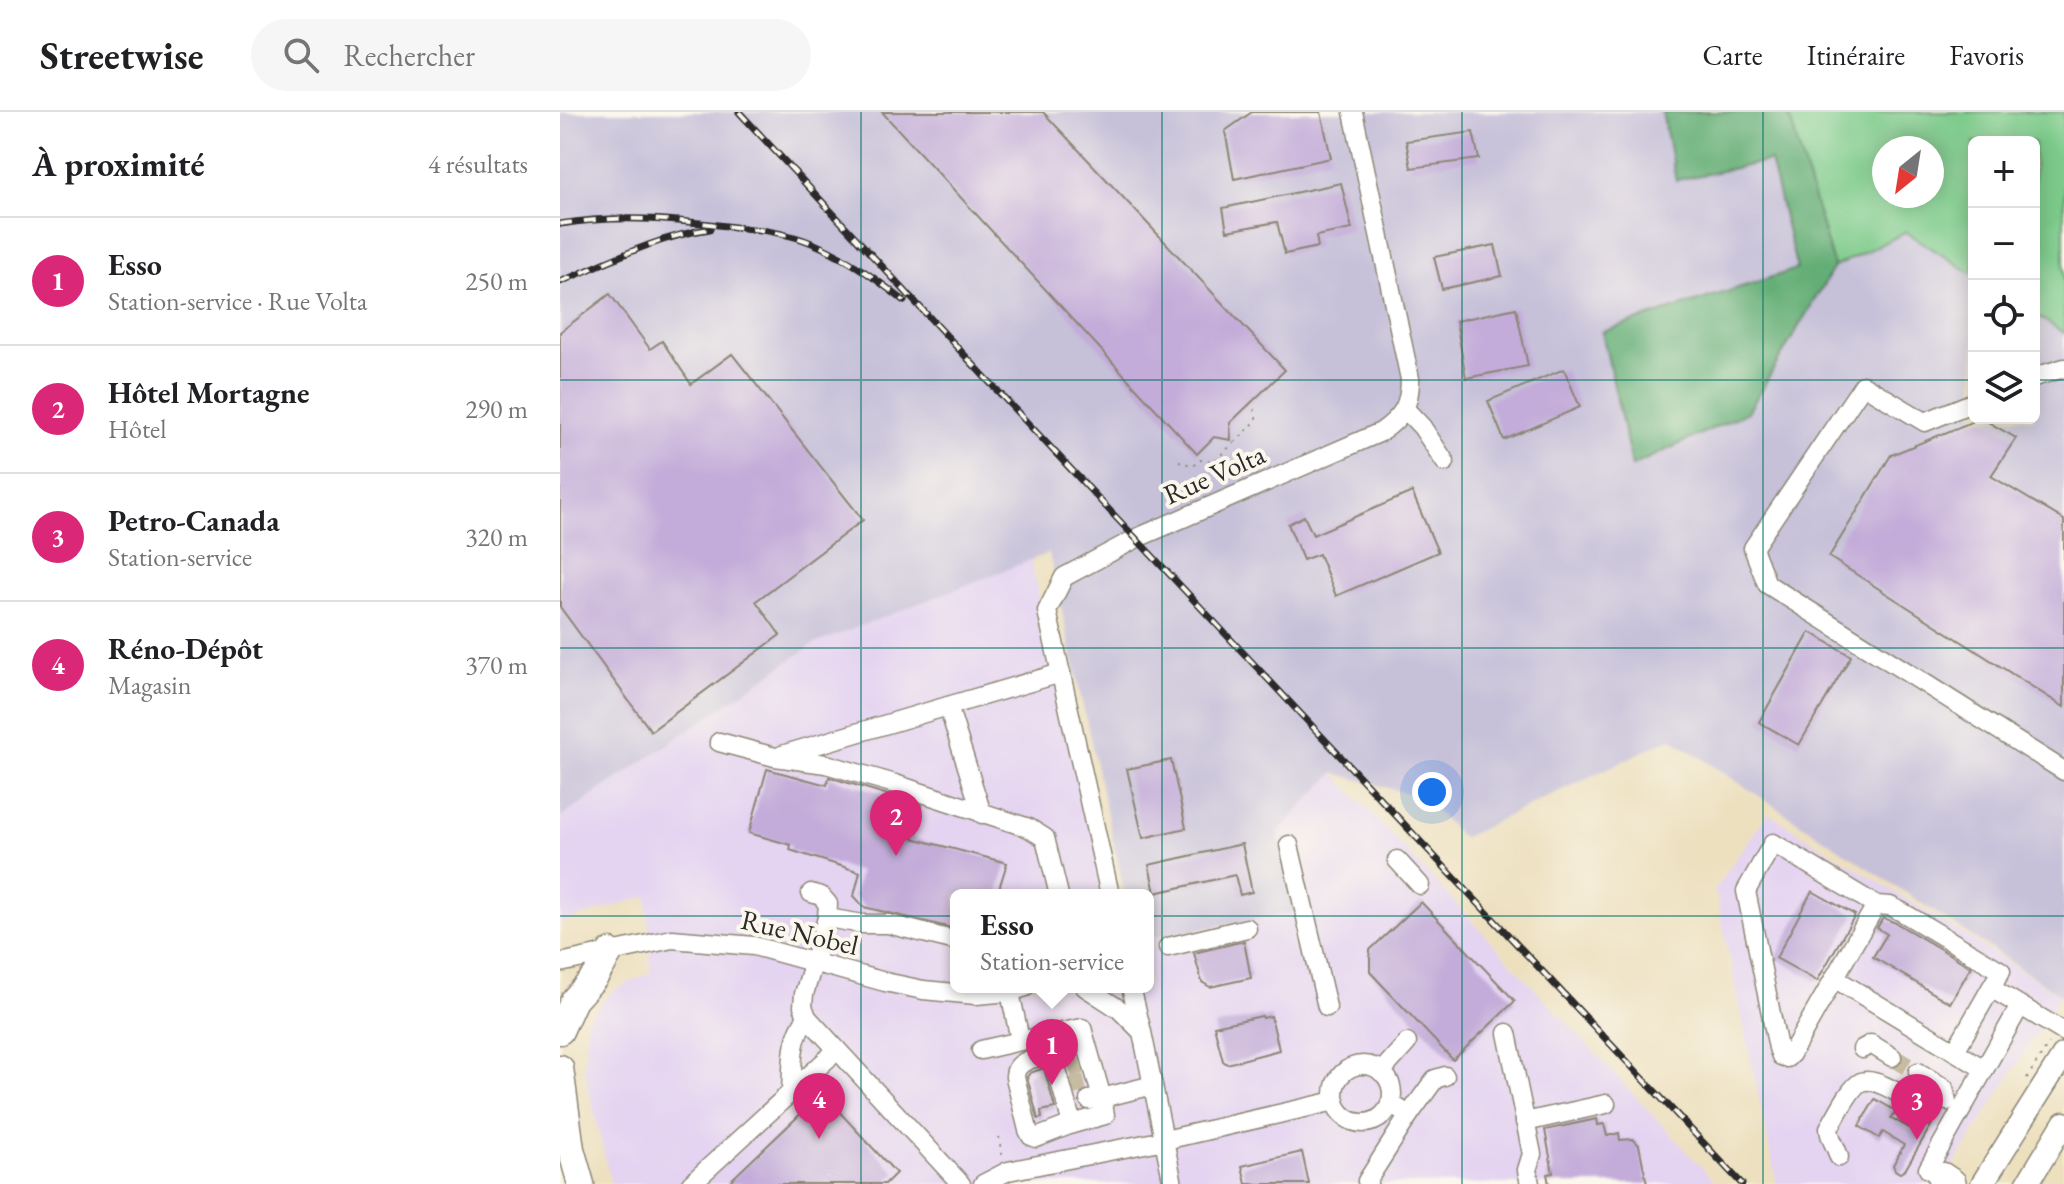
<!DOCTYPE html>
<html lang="fr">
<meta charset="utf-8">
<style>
body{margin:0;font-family:"EB Garamond",serif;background:#f6f6f6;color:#202124}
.controls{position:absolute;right:24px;top:24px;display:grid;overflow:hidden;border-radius:12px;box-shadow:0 4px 20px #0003}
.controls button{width:72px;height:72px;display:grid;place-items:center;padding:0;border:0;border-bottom:2px solid #e0e0e0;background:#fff;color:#202124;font:40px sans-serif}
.compass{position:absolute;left:1312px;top:24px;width:72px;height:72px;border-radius:50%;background:#fff;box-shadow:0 4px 20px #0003;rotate:210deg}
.you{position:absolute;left:872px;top:680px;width:28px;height:28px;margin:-20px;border:6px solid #fff;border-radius:50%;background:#1a73e8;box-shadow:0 0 0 12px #1a73e833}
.badge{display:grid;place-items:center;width:52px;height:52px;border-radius:50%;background:#db2777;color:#fff;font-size:26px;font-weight:700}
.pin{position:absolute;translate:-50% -66px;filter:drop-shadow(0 2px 4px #0008)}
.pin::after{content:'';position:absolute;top:42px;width:28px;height:24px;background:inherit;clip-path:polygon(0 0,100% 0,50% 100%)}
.popup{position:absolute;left:390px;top:777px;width:204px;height:104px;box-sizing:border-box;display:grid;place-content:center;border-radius:12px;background:#fff;filter:drop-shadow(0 2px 6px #0005);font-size:26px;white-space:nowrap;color:#757577}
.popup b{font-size:30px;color:#202124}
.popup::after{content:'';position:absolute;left:50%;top:100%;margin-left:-16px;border:16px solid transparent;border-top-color:#fff}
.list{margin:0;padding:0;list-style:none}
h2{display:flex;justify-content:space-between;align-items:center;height:104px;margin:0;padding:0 32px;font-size:34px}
h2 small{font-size:26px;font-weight:400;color:#757577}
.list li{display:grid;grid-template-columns:52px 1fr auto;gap:24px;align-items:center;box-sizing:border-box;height:128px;padding:0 32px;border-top:2px solid #e0e0e0}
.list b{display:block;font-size:30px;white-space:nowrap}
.list p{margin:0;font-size:26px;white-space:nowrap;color:#757577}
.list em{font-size:26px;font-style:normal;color:#757577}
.icon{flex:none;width:44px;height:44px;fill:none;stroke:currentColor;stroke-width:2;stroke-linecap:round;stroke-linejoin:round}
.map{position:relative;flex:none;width:1504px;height:1072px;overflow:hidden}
header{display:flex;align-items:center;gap:48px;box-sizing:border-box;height:112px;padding:0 40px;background:#fff;border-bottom:2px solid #e0e0e0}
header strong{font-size:38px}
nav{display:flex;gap:44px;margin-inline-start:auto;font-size:28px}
.search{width:560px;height:72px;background:#f6f6f6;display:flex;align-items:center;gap:20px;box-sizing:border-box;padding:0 28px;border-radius:44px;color:#757577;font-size:30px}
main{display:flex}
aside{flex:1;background:#fff}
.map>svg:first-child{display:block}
.built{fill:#e4d3f1}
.industrial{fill:#c6c0d9}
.green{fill:#7bca8a;stroke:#537a5a;stroke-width:2;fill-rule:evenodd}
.forest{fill:#64ae76;stroke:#486c50;stroke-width:2}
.building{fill:#c3acd9}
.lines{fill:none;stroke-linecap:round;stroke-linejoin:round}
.minor-tunnel{stroke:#c6bca1;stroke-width:18;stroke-dasharray:18 9;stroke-linecap:butt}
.minor-casing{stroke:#8c8675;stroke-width:21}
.major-casing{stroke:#8c8675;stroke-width:25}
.highway-casing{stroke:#8c8675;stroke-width:29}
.path{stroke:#8c8675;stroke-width:2;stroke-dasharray:2 6;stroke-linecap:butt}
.minor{stroke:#fff;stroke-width:18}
.major{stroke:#fff;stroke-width:22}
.highway{stroke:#fff;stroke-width:26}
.rail-casing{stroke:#2b2b2b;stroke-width:7}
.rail{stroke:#fbf7ec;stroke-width:4;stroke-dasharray:12;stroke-linecap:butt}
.grid{fill:none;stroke:#0f766e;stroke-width:2;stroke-opacity:0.55}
.labels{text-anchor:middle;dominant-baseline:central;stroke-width:8;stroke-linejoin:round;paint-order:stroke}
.street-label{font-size:28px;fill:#2b2b2b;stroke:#fbf7ec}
</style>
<header>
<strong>Streetwise</strong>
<div class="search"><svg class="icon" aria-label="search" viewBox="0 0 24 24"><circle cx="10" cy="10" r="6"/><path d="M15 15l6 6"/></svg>Rechercher</div>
<nav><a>Carte</a><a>Itinéraire</a><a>Favoris</a></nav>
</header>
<main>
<aside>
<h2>À proximité<small>4 résultats</small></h2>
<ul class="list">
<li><span class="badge">1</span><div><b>Esso</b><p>Station-service · Rue Volta</p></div><em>250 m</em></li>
<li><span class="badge">2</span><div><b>Hôtel Mortagne</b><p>Hôtel</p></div><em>290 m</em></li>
<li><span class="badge">3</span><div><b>Petro-Canada</b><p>Station-service</p></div><em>320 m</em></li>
<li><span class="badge">4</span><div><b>Réno-Dépôt</b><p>Magasin</p></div><em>370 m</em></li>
</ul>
</aside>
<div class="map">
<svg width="1504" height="1072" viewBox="0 0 1504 1072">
<rect width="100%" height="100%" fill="#fbf7ec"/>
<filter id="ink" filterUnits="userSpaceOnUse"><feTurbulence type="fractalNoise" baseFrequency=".0125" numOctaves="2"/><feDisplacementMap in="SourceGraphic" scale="16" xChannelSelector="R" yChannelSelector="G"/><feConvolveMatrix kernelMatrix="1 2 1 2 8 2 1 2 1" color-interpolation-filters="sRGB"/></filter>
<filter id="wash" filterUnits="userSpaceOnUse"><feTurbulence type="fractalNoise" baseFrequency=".006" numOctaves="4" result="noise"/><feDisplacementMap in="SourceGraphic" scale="32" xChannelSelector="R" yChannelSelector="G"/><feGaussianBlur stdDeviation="1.8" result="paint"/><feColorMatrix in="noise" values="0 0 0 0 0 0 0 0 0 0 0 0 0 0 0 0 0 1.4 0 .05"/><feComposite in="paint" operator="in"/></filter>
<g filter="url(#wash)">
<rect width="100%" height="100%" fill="#ede0bf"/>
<g class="built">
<path d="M470,447L552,783H396V875H588V828L737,800L718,720L774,661L1157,1072H51L24,956L27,908L51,880L91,860L87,784L0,811V706L254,532Z"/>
<path d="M1208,701L1500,883L1382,1072H1217L1155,777Z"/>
</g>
<path class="industrial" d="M0,0H1102L1116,68L1210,49L1238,157L1042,220L1188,300L1274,155L1346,120L1414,163V306H1474V202L1504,221V885L1111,626L902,726L864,686L774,661L718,720L737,800L588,826V783H565L489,441L254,532L0,706Z"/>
<path class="green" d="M1228,0H1504V221L1474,202V30H1414V163L1346,120L1274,155ZM1324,36H1372V84H1324Z"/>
<path class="forest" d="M1102,0H1228L1274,155L1188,300L1072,354L1042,220L1237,157L1210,49L1116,68Z"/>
<g id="blocks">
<g class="building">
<path d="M322,0H483L725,258L670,311L671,328L654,325L637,342Z"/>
<path d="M692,0H761L771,46L674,67L665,19Z"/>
<path d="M913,20L919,47L851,56L846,29Z"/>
<path d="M781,71L792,117L756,124L758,135L725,142L717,110L667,119L663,96Z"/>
<path d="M935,133L942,164L882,177L874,145Z"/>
<path d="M50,182L90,237L102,229L131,272L172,242L303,408L196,489L220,523L91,619L0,495V220Z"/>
<path d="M956,196L968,254L906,266L896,209Z"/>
<path d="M1004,257L1020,295L944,328L928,289Z"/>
<path d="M1421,306L1456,326L1431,364L1504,408V595L1269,445L1331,343Z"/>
<path d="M852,380L878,440L776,484L759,442L743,448L728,412L744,404L753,423Z"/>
<path d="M1250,520L1291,544L1239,633L1199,610Z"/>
<path d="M611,648L626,716L583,726L567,657Z"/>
<path d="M207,657L267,673L269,665L361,693L352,726L447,751L437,783H396V817L304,795L294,784L300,760L230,738L231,733L189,721Z"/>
<path d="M682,732L692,780L680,783L675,763L595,781L589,753Z"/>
<path d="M1252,779L1295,803L1257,869L1216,846Z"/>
<path d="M861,790L955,889L893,948L810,860V838Z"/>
<path d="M1323,806L1336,811L1411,855L1390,891L1313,845L1327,822L1317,816Z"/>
<path d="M684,829L691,866L650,875L642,870L634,841Z"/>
<path d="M702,904L703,906L711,904L719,938L667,952L663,949L654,914Z"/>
<path d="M484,956L495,996L481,999L482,1006L478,1007L467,965L470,961Z"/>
<path d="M1315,987L1336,999L1331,1006L1353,1018L1360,1005L1364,1003L1370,1005L1372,1012L1345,1058L1340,1061L1335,1058L1333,1053L1344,1033L1323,1020L1319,1026L1299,1014Z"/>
<path d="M250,993H273L336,1061L325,1072H167Z"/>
<path d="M1037,1007L1038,1013L1044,1012L1047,1024L1059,1021L1060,1028L1073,1027L1079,1033L1087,1072H989L987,1062L993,1061L985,1018Z"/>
<path d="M742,1040L749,1072H686L682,1054Z"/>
</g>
</g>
</g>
<g filter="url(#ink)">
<use href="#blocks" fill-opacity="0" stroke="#8c8675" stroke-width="2"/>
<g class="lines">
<g class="minor-tunnel">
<path d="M1332,945L1358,960"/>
<path d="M509,957L521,953"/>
<path d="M512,974L525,971"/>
</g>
<g class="minor-casing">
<g id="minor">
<path d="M1474,265L1504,256"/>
<path d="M1414,290L1365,310L1303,273L1193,436L1207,472L1504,659"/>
<path d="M845,297L862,315L885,350"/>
<path d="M388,594L501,561"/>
<path d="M159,630L215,645L266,652L335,672L469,716L485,726L499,783"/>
<path d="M222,643L388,594L422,702"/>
<path d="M729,733L767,895"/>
<path d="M837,748L860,773"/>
<path d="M251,781L261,784L268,792L267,806L244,882L243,894L247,905L401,1072"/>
<path d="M550,783L487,499L504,465L577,426L821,320C842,305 850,294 850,267L793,0"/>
<path d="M1316,793L1231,942L1227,946L1221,944L1218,936L1186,779L1213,731L1316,793L1330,794L1342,800L1441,859L1431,876L1504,920"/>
<path d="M267,806L303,812H328L396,829"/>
<path d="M608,835L687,816"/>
<path d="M0,851L112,827L194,834L325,870L363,878L416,883L450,880L466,875"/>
<path d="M1274,866L1424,957"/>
<path d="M525,875L559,897L579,917"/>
<path d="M571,875L582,920L613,1072"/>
<path d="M450,880L460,928"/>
<path d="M947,921L972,1042L967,1058L970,1072"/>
<path d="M1302,937L1311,932L1332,945"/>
<path d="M421,938L487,923"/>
<path d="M1395,939L1431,876"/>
<path d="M492,941C478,946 455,947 455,965L468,1018L471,1024L476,1026L512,1012"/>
<circle cx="803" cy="982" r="29"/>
<path d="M821,960L847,931"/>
<path d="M1358,960L1384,976L1387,989"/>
<path d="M231,978C233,951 230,928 247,905"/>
<path d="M529,988L542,986L522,916L487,923L512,1012L545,1003L542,986L593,973"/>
<path d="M849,1003L875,967L885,964"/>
<path d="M965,1010L1046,992"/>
<path d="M1279,1045C1276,1034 1269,1026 1269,1016C1276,1005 1290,975 1301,970C1315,964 1346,986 1358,993"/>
<path d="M1376,1061L1368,1057L1460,894"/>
<path d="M131,1072L277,938"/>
<path d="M423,1072L448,1059L605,1028L775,989"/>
<path d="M808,1072L807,1069L849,1003L830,991"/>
<path d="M1383,1072L1377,1068L1376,1061L1384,1060L1396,1068L1397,1072"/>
</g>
</g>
<g class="major-casing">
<g id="major">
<path d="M1422,1072L1504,942"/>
<path d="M1467,1072L1504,1011"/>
</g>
</g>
<g class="highway-casing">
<g id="highway">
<path d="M0,919L14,888L35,865L50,840"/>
<path d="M0,956L11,1037L21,1072"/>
</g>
</g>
<g class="path">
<path d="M675,330L696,309V300L689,292"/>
<path d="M619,349L633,354L640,348L654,349L674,331L671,328"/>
<path d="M1467,966L1489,931"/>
<path d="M439,1025L442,1043"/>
</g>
<use href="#minor" class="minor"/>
<use href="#major" class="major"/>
<use href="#highway" class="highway"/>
<g class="rail-casing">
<g id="rail">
<path d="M179,0L460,303L1182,1072"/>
<path d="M0,112C56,103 110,107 166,114C192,117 219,119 244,128C281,141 314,165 344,189"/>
<path d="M0,170C48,150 98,124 150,117"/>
</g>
</g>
<use href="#rail" class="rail"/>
</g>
</g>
<path class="grid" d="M301,0V1072M602,0V1072M902,0V1072M1203,0V1072M0,268H1414M1474,268H1504M0,536H1504M0,804H1504"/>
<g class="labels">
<g class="street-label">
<text transform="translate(654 362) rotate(-24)">Rue Volta</text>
<text transform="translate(240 820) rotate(13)">Rue Nobel</text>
</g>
</g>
</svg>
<div class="controls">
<button>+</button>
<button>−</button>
<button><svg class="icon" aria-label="locate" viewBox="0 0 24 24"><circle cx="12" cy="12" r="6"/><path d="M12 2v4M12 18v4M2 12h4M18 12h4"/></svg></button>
<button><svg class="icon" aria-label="layers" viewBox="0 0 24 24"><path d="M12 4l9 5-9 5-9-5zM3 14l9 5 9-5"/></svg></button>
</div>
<svg class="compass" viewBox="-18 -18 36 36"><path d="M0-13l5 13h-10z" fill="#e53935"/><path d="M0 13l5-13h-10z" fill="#757577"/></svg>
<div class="you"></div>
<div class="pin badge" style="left:492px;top:973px">1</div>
<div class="popup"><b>Esso</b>Station-service</div>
<div class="pin badge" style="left:336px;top:744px">2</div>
<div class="pin badge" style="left:1357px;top:1028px">3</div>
<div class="pin badge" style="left:259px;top:1027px">4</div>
</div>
</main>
